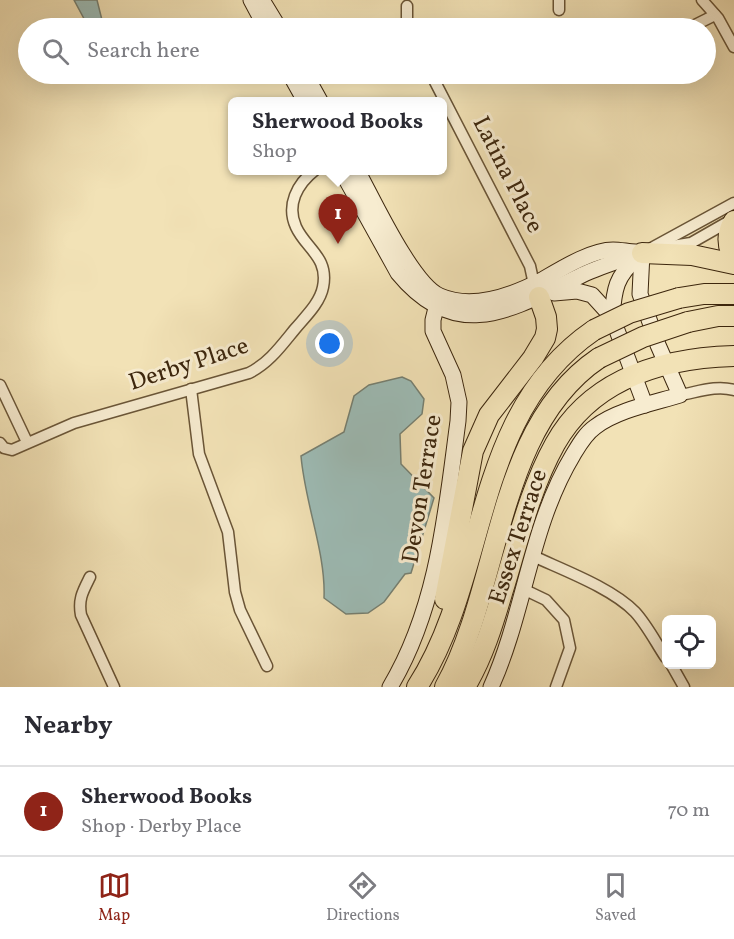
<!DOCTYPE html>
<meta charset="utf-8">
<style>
body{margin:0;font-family:Vollkorn,serif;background:#f2f2f3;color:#2b2b33}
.controls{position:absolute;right:18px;bottom:18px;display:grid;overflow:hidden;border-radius:9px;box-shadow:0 6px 24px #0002}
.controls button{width:54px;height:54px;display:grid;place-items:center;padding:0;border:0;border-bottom:2px solid #e1e1e2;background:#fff;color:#2b2b33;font:30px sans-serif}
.you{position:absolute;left:330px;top:344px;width:21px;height:21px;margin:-15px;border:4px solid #fff;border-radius:50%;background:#1a73e8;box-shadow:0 0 0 9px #1a73e833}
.badge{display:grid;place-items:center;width:39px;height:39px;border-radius:50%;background:#8f2418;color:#fff;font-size:20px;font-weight:700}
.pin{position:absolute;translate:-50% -50px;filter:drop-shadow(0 2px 3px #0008)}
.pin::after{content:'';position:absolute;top:32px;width:21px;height:18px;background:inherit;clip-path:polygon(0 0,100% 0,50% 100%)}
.popup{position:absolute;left:228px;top:97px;width:219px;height:78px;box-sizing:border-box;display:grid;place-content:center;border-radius:9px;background:#fff;filter:drop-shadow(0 2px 4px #0005);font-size:20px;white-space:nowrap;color:#7c7c81}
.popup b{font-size:22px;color:#2b2b33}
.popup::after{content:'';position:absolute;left:50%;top:100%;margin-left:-12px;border:12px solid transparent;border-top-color:#fff}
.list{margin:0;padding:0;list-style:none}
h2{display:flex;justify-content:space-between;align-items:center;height:78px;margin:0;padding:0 24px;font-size:26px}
h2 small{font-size:20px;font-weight:400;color:#7c7c81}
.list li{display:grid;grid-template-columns:39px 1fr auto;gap:18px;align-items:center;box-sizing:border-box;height:90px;padding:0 24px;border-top:2px solid #e1e1e2}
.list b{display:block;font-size:22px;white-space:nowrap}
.list p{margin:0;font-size:20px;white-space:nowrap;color:#7c7c81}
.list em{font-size:20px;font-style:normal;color:#7c7c81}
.icon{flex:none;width:33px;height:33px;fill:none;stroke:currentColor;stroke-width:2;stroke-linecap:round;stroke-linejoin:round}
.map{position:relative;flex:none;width:734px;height:687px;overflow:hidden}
.search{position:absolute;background:#fff;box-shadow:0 6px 24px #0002;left:18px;right:18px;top:18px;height:66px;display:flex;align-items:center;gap:15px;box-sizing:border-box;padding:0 21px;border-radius:33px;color:#7c7c81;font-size:22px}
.sheet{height:168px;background:#fff}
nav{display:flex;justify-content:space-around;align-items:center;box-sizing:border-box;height:84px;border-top:2px solid #e1e1e2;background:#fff;font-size:16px;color:#7c7c81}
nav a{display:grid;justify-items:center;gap:3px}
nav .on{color:#8f2418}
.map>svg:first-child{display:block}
.water{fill:#9dbcb6;stroke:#768072;stroke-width:1.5}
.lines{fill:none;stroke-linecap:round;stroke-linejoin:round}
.street-casing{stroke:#6a5537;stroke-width:13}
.secondary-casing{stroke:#3c260d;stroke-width:17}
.highway-casing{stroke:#3c260d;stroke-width:22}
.street{stroke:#f7ecd0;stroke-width:10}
.secondary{stroke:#f7ecd0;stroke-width:15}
.highway{stroke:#f2e2b6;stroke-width:20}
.highway-bridge-casing{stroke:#3c260d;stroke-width:22;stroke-linecap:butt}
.highway-bridge{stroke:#f2e2b6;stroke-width:20}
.labels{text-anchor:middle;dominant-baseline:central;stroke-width:6;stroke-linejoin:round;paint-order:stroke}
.street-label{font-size:24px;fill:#3c260d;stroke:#f7ecd0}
</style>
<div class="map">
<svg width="734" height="687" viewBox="0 0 734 687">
<rect width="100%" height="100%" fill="#f2e2b6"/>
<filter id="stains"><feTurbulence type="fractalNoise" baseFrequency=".00333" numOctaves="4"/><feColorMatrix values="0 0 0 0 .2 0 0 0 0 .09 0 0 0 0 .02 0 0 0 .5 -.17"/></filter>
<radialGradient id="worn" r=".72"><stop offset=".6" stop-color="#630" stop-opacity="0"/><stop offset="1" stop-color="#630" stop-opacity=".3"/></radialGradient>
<g class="water">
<path d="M74,0H97L104,28H89Z"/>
<path d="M402,377L411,381L424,399L422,414L400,434L401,464L434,498L411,573L405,574L384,602L368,613L346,614L324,598C326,553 305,504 301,456L344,432L354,396L369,385Z"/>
</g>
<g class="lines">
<g class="street-casing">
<g id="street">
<path d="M702,0L718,18L734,47"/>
<path d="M407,6V20L411,28"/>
<path d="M559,10V0"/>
<path d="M689,28L715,15"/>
<path d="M431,74L530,266L535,289"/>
<path d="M666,247L691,243L733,219"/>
<path d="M648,250L734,203"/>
<path d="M0,385L27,442"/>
<path d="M191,389L199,454L228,532L235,592L240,610L267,666"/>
<path d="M680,395C698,392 716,385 734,390"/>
<path d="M0,443L4,448L12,450L74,423L249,373C269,363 281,346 295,329C305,317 320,303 323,287C329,257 306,249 296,227C286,205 297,184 315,170"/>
<path d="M533,556C563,570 612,588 635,612C647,625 656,643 666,658"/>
<path d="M90,577C83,591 78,599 81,615L114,687"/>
<path d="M523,589L546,600L564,620L570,648L556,687"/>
<path d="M671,664L684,687"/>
</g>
</g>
<g class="secondary-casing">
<g id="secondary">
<path d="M251,0L266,28"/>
<path d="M262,0L279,28"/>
<path d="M290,74L305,101"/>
<path d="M305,74L320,101"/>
<path d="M341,170L398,273C458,346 514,308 582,275C601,266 622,260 642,253"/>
<path d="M357,170C373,199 412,284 440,296C472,310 513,295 542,280C561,269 591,250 613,250C621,250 629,252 636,252"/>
<path d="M554,293L577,291L592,295L612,317L645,405"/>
<path d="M612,317C614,289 616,276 638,257"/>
<path d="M390,687C438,607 446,511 458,421L459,402L453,375L433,331V320L439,296"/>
<path d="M491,687C525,612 530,526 573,455C579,445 585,434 595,427C617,410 654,403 680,395L658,345L640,294L642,253"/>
</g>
</g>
<g class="highway-casing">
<g id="highway">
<path d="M734,221C726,234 727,246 734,259"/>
<path d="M642,253L692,255L734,264"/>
<path d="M679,298L704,294H734"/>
<path d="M688,322L718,316H734"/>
<path d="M445,599L473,451L489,415L533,358L545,338L547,329L546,317L539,297"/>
<path d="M417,687C490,574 471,414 594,330"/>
<path d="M445,687C502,585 495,428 599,358"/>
<path d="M465,687C483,657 493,624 503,590C518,541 530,489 555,444C592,378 664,358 734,356"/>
</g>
</g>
<use href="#street" class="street"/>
<use href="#secondary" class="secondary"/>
<use href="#highway" class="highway"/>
<g class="highway-bridge-casing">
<g id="highway-bridge">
<path d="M594,330L629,313L679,298"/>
<path d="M599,358L643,337L688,322"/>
</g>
</g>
<use href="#highway-bridge" class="highway-bridge"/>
</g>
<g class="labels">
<g class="street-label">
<text transform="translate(507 175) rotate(63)">Latina Place</text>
<text transform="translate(189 365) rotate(-18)">Derby Place</text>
<text transform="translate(423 489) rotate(-81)">Devon Terrace</text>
<text transform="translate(519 537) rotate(-72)">Essex Terrace</text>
</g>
</g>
<rect width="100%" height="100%" filter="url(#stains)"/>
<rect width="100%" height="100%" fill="url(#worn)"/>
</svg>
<div class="controls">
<button><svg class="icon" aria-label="locate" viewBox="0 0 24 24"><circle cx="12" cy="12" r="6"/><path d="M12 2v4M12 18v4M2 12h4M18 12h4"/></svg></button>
</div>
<div class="you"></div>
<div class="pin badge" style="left:338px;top:244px">1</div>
<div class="popup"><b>Sherwood Books</b>Shop</div>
<div class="search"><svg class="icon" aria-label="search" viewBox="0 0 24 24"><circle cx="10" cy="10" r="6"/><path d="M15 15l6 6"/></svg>Search here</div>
</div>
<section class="sheet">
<h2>Nearby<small></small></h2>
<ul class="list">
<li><span class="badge">1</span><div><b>Sherwood Books</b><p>Shop · Derby Place</p></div><em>70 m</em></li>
</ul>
</section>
<nav>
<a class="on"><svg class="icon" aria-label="map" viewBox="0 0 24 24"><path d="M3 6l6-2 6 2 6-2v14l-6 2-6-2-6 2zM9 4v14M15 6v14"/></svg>Map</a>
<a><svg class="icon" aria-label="directions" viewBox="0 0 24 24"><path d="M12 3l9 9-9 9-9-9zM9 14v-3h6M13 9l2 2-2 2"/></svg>Directions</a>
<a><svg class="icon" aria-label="saved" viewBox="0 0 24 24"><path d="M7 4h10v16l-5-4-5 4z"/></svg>Saved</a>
</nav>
